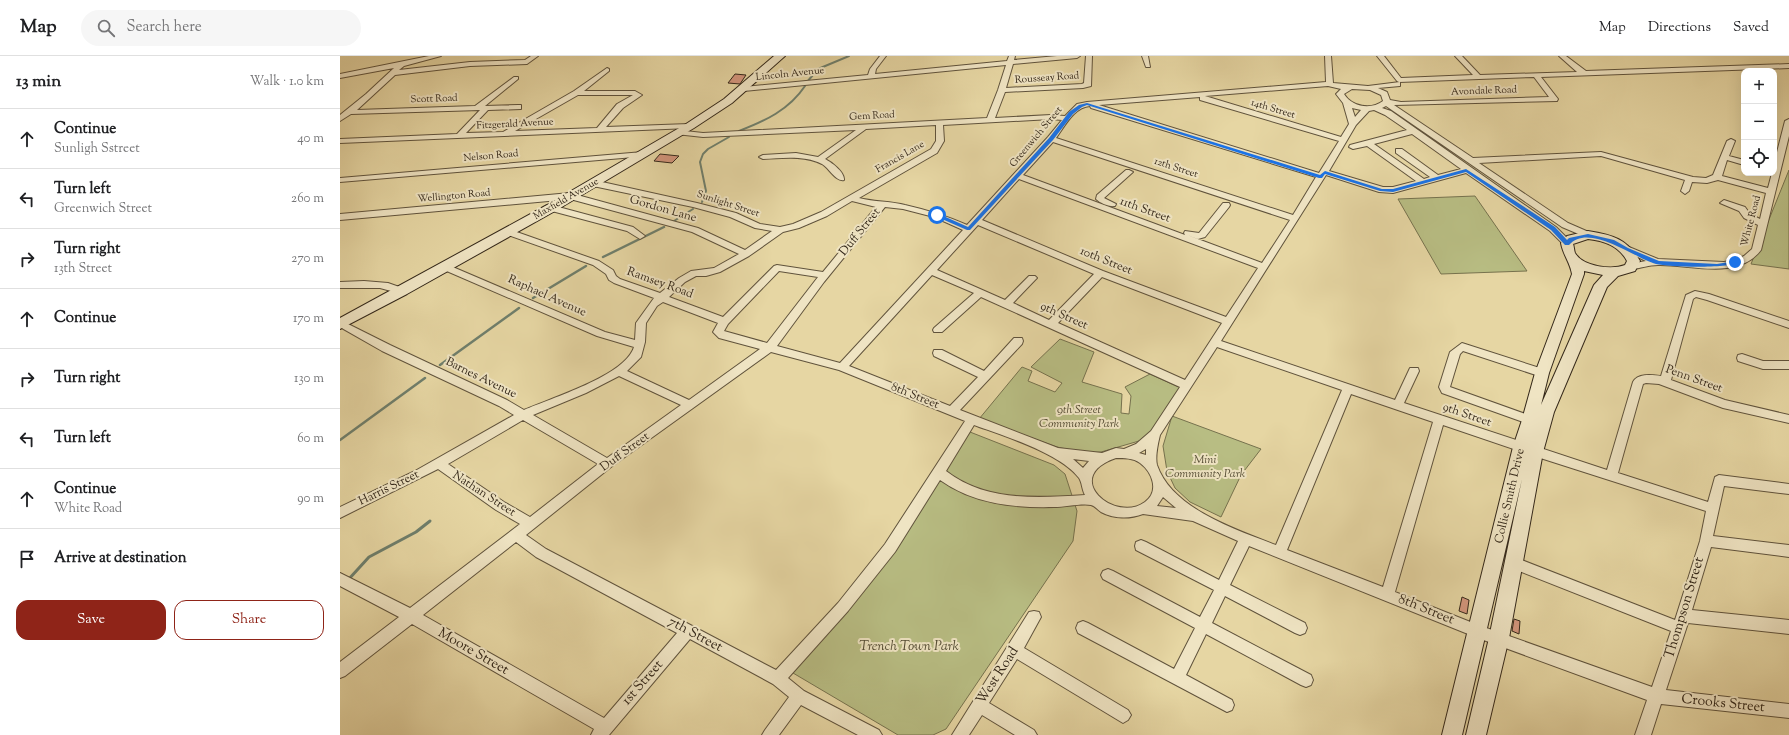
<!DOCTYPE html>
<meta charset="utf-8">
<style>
body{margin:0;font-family:"Sorts Mill Goudy",serif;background:#f6f6f6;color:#202124}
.controls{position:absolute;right:12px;top:12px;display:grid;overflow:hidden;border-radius:8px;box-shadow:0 4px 16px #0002}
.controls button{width:36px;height:36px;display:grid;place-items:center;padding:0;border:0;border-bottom:1px solid #e0e0e0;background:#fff;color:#202124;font:20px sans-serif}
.stop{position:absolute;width:12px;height:12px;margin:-9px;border:3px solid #1a73e8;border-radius:50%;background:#fff}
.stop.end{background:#1a73e8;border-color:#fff;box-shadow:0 1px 4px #0008}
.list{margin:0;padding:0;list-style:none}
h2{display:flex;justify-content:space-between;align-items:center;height:52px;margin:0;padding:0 16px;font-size:17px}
h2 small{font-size:13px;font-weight:400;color:#757577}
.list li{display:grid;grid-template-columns:26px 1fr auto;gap:12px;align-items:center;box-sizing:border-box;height:60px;padding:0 16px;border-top:1px solid #e0e0e0}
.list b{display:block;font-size:15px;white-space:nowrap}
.list p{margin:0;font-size:13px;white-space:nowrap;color:#757577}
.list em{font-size:13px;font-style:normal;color:#757577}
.actions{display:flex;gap:8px;padding:12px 16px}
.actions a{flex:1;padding:9px 0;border:1px solid #8f2418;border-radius:12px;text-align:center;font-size:14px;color:#8f2418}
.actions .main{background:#8f2418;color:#fff}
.icon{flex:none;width:22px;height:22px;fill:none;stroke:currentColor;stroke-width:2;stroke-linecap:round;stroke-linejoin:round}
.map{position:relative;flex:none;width:1449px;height:679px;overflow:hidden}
header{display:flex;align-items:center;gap:24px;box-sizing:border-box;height:56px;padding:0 20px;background:#fff;border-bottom:1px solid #e0e0e0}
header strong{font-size:19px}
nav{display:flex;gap:22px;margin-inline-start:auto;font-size:14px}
.search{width:280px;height:36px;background:#f6f6f6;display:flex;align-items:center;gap:10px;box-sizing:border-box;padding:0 14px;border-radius:22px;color:#757577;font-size:15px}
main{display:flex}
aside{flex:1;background:#fff}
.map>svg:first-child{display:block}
.green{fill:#b8bd83;stroke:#76724e}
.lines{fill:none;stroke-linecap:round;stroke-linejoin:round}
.stream-far2{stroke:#6f7f6c;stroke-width:2}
.stream-far1{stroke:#6f7f6c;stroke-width:2.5}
.stream{stroke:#6f7f6c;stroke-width:3}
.building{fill:#d5977e;stroke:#332719}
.street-casing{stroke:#60533c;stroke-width:2}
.secondary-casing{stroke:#332719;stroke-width:2}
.street{fill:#efe4c3;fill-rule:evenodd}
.secondary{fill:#efe4c3;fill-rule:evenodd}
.route{fill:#1a73e8}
.labels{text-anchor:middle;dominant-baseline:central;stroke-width:4;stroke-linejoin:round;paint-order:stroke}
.far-street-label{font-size:10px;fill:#332719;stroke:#efe4c3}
.street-label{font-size:12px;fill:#332719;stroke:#efe4c3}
.park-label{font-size:12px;font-style:italic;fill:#544c34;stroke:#efe4c3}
.near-street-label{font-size:14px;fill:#332719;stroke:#efe4c3}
.near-park-label{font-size:14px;font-style:italic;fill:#544c34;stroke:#efe4c3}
</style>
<header>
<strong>Map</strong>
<div class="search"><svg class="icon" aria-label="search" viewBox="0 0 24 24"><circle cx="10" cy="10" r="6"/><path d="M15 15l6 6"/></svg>Search here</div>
<nav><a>Map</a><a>Directions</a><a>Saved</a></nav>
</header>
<main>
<aside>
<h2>13 min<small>Walk · 1.0 km</small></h2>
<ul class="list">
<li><svg class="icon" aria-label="ahead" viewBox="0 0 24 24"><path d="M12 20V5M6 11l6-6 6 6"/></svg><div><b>Continue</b><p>Sunligh Sstreet</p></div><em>40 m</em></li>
<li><svg class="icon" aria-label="left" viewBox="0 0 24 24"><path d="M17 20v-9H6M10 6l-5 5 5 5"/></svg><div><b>Turn left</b><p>Greenwich Street</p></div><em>260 m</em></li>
<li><svg class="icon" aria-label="right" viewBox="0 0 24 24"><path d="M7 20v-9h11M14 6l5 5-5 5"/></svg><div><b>Turn right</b><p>13th Street</p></div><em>270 m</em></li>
<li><svg class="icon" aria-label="ahead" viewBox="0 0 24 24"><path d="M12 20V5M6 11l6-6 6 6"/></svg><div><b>Continue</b></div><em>170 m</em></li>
<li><svg class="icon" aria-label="right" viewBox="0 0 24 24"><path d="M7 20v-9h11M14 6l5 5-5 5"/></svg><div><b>Turn right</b></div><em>130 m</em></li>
<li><svg class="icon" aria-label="left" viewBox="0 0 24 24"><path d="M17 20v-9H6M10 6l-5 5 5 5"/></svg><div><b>Turn left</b></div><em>60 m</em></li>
<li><svg class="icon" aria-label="ahead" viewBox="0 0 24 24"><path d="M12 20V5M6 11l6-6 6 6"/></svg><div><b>Continue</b><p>White Road</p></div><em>90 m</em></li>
<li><svg class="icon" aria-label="arrive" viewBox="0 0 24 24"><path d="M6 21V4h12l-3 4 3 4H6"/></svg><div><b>Arrive at destination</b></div></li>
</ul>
<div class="actions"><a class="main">Save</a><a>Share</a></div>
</aside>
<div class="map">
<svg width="1449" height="679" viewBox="0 0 1449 679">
<rect width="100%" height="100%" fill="#e6d6a3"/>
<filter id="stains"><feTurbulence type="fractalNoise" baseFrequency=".005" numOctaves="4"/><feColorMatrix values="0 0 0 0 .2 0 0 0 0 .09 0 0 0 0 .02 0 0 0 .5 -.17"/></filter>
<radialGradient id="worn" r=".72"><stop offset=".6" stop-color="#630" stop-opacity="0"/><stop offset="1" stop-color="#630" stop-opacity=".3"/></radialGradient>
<g class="green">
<path d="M1449,114V213L1411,208Z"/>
<path d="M1135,140L1187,215L1101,218L1058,143Z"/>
<path d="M720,283L754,296L742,326L782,338L781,357L789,358L791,340L785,331L810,318L843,333L816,372L799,385L761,396L745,397L717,391L639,363L682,311L692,315L688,325L715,336L722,327L691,311Z"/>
<path d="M832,360L921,393L901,419L881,461L850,446L835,432L827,415L823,390Z"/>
<path d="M630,376L714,409L725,418L737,455L733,485L606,673L593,679H558L453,617Z"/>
</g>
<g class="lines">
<g class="stream-far2">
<path d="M467,26L478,13L509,0"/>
<path d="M399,75C425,65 449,54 465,30"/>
<path d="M362,146L366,135L360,106L363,98L368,93L389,81"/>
<path d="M334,165L353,153"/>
</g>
<g class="stream-far1">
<path d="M263,201L324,171"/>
<path d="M193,242L246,210"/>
<path d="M100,309L179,252"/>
<path d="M0,384L85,322"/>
</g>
<path class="stream" d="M8,524L29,501L76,476L90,465"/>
</g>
<g class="building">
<path d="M395,18L406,19L400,28L388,27Z"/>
<path d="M320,98L339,100L332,107L314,105Z"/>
<path d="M1122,541L1129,544L1127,558L1119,555Z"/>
<path d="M1174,563L1180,565L1179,578L1172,575Z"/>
</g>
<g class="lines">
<g class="street-casing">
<g id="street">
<path d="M89,0H101L64,10L59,14L130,6L185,4L191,0H198L187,8L130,10L55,19L17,54L135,50L174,21H178V23L145,50L178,49H181V53L148,54L126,77L163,76L234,35L267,12L269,13V15L244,35H295L302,39L283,52L266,71L349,68L353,70L349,72L0,87V83L117,78L140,54L11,58L0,65V59L26,38L54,12L0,22V18ZM238,39H293L277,48L257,72L175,75Z"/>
<path d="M540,0H546L536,13L535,18L667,5L669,0H675L674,4L717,0H740L737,2L673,8L666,32L742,28L744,27L746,0H752L751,30L743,32L665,36L655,62L711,59L725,60L737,48L747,46L986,26L985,0H991L993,27L1028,30L1060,26V30L1038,32L1047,36L1050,44L1061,46L1209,41L1194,21L1059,26L1057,25L1037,0H1044L1061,22L1133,19L1115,0H1122L1140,19L1237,16L1219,0H1226L1246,15L1449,8V12L1201,21L1218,43L1217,45L1054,49L1133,102L1261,96L1353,121L1366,122L1373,119L1387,85L1391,83L1395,85L1389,100L1404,104V109L1387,104L1382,120L1428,132L1432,117H1434V108L1445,65L1449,63V80L1421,194C1398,225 1349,208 1318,209C1309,209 1301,212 1293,213L1290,212L1288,210L1290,208L1306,205L1281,193L1286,190L1289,191L1318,203L1384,206L1395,204L1404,200L1412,193L1418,169L1404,162L1399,155L1380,147L1384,144L1405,151L1410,158L1420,163L1426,137L1378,124L1367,127L1352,126L1349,135L1345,138L1341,135L1345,124L1261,100L1139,107L1228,167L1251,177L1252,179L1251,181L1248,182L1222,171L1046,50L1042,52L1051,55L1216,171L1232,187L1230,189H1224L1210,175L1126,117L1053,137L1039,136L986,119L881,285L1055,344L1070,312H1078L1079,315L1064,347L1267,414L1293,326C1298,317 1312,319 1321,320L1346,239L1355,235L1369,238L1449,265V272L1367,244L1356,241L1353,243L1331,324L1385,344L1449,359V367L1383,352L1319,328L1306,327L1303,328L1278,417L1368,446L1375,421L1379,419L1449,428V438L1384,430L1373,480L1449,489V501L1371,491L1352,554L1449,564V578L1348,567L1326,634L1449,648V662L1321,648L1311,679H1295L1307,644L1138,582L909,490L890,529L965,567L967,572L965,577L960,579L955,577L885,540L872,567L971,619L973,624L971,629L966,631L961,629L866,578L846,619L892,644L894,649L892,654L887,656L738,577L736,572L738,567L743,565L748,567L834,613L855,572L763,523L761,519L763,515L768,513L773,515L860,561L874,534L796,494L795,490L796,486L801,484L806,486L879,524L898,485L853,465L803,458C790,463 774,463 761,456C758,454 755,450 751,449C742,447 725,451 714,451C674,452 633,448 600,424L555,496L508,555L448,622L464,635L539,674L542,679H518L461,649L439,679H422L425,674L449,641L433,628L350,583L269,679H251L254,673L72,568L5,620L0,622V606L59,561L0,530V517L70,552L180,468L156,454L98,413L0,462V451L75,415L174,359L159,350L42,295L0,271V264L50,289L167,344L184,354C211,342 285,320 294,291L257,280L102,213L100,211L102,209H108L265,276L295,284L296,267L314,242L274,227L269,224L266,218L253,209L165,178L164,176L165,174H171L259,205L273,214L276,220L280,223L320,237L339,222L351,215L374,212L399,198L352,176L230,143L0,164V158L230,137L358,172L405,194L432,175L415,172L390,161L353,151L253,130L249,127L253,124L357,147L396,157L420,168L440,171L453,168L481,156L591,93L596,85V69L526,73L485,103C491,106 505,116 504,124C496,126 489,112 482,108C465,99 442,102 423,103L419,101L423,99L456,97L478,101L516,74L363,81L336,78V74L363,77L647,62L658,34L666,9L404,35L400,33L404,31L528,19L530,13ZM988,30L1001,33L996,38L1003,47L1009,68L1001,81L865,40ZM1012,33L1030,34L1041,39L1043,45C1031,54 1012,51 1004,38ZM860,41V44L999,85L979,117L759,49ZM750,50L751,52L976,121L953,159L716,82C725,70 734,51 750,50ZM1012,52L1021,54L1015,61ZM1034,54L1045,59L1067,74L1010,89L1009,91L1013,93L1027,90L1076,125L1053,131H1043L989,115L1016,69L1029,55ZM711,63L722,64L708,81L627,169C607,160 587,154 565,149C550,145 534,146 519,142L597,97L604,85L603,69ZM1072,78L1121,113L1098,119L1062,93H1056V97L1090,121L1084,123L1034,88ZM713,86L950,164L922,207L847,179L858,183L865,181L889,151L890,149L889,147H883L859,177L845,175L844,177L845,179L683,119ZM679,123L918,212L886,261L763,215L642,164ZM512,145L536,151L483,216L437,209L434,210L383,261L329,241L345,226L356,220H366L380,216L409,200L443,176L459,172L487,160ZM545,151L563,153L594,161L623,174L500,307L437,290L484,226ZM638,169L754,218L709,264L673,247L695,224L697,222L695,220H689L665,244L597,214ZM439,215L478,221L427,287L384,275L388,268ZM592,219L634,237L594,272L593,274L594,276H602L641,241L840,331L811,375L796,388L784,393L776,392L762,397L718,392L620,354L682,288L683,285L682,282H674L644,315L602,294H594L593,297L594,300L638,321L610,350L509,310ZM762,221L882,267L845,324L718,267ZM323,246L378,267L373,276L379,282L420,293L349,344L287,315L301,301L305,286L306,267L317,250ZM877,291L1002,334L936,489C897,474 832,453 817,409C815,401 818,387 820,379ZM431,296L499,314L625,365L545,488L498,547L436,614L206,493L186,479L271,411ZM279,320L341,349L267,402L193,359L246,337ZM1011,338L1093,366L1043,531L947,494ZM183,364L258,408L190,461L164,446L108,408ZM634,369C664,380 720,397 739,422C742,426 742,434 745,439C697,442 646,446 606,415ZM1103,369L1191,399L1366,455L1360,485L1335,564L1174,501L1169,503L1167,507L1169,511L1331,575L1312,631L1138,569L1055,536ZM806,393V399L799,397ZM776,402C784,402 793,402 800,407C812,416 820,435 805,446C775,468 720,421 776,402ZM733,403L749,405L743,412ZM823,441L836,452L817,450ZM176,486L196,501L337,577L264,662L83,559Z"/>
<path d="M802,0H808L810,11H806Z"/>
<path d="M303,96H306V100L0,126V122Z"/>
<path d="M786,114H789L793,116L764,142L776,148L775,150C769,151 760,147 756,143L757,139Z"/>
<path d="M211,149L293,171L305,180L300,183L287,175L208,154L207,152Z"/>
<path d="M24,225L48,227L65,233L67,235L62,238L40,232H0V226Z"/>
<path d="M1122,287L1206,314L1207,317L1206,320L1202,321L1123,295L1120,298L1110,331L1194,361L1196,364L1194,367L1190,368L1186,367L1102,337L1099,331L1110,296Z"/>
<path d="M1402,298L1423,305H1449V313H1423L1398,305L1397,302L1398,299Z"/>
<path d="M694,555L699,556L701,561L684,592L788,654L791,659L788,664L783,667L778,664L677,603L649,647L694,674L697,679H675L642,659L629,679H612L689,556Z"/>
</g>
</g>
<g class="secondary-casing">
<g id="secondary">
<path d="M434,0H445L392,47L354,72L215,155L67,238L0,273V262L207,149L346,68L384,43Z"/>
<path d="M1248,175C1273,179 1287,183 1300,205L1295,215L1278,220L1267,231L1214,356L1203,396L1169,582L1146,679H1126L1149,582L1182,423L1122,679H1102L1173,391L1182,364L1195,317L1232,218C1230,206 1223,199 1221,187L1227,180ZM1248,183C1265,185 1279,190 1287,205L1285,209C1272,214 1243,211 1235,197C1234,195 1234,190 1233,188ZM1244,215L1263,219L1254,229L1201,349L1209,317L1244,218Z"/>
</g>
</g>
<use href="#street" class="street"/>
<use href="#secondary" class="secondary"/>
</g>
<path class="route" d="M747,47L980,119L985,115L1042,133H1053L1126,113L1215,171L1227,184L1229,182L1248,178L1274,184L1288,192L1319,205L1377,208L1395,205L1398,206C1388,213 1329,211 1316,208C1294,202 1249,166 1229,189H1225L1211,174L1126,116L1053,136L1040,135L985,118L982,122H979L747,49L742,51L733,58L713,84L630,174H627L595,160V158H599L628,171L709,82L729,56L739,49Z"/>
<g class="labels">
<g class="far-street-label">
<text transform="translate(450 18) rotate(-6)">Lincoln Avenue</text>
<text transform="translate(707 22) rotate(-4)">Rousseay Road</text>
<text transform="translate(1144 35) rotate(-2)">Avondale Road</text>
<text transform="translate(94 43) rotate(-2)">Scott Road</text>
<text transform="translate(933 53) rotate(17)">14th Street</text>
<text transform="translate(532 60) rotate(-3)">Gem Road</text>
<text transform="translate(175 68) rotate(-3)">Fitzgerald Avenue</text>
<text transform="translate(696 81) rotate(-50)">Greenwich Street</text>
<text transform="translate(151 100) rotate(-5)">Nelson Road</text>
<text transform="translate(560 101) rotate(-30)">Francis Lane</text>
<text transform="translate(836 112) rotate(18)">12th Street</text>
<text transform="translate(114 140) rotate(-5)">Wellington Road</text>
<text transform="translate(226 143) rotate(-30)">Maxfield Avenue</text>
<text transform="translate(388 148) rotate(18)">Sunlight Street</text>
<text transform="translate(1411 165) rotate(-75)">White Road</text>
</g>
<g class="street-label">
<text transform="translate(323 153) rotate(16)">Gordon Lane</text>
<text transform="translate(805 154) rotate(20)">11th Street</text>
<text transform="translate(520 176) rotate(-51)">Duff Street</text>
<text transform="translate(766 205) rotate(22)">10th Street</text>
<text transform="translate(320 227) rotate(20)">Ramsey Road</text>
<text transform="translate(207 240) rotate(24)">Raphael Avenue</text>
<text transform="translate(724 260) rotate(24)">9th Street</text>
<text transform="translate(141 322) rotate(26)">Barnes Avenue</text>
<text transform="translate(1354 323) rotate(20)">Penn Street</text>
<text transform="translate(575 340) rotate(22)">8th Street</text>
<text transform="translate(1127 359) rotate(19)">9th Street</text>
<text transform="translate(285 396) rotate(-36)">Duff Street</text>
<text transform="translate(49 432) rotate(-26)">Harris Street</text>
<text transform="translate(144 438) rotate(33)">Nathan Street</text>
<text transform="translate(1170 440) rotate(-77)">Collie Smith Drive</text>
</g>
<g class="park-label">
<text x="739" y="354">9th Street<tspan x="739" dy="14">Community Park</tspan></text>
<text x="865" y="404">Mini<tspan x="865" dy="14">Community Park</tspan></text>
</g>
<g class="near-street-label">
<text transform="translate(1345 552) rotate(-73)">Thompson Street</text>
<text transform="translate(1086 554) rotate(22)">8th Street</text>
<text transform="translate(355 579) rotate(28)">7th Street</text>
<text transform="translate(133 596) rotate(30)">Moore Street</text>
<text transform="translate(658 620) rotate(-57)">West Road</text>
<text transform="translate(303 627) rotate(-49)">1st Street</text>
<text transform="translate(1383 648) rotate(6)">Crooks Street</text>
</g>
<g class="near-park-label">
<text x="569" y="591">Trench Town Park</text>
</g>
</g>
<rect width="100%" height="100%" filter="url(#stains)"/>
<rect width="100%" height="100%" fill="url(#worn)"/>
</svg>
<div class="controls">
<button>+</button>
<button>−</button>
<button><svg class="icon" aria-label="locate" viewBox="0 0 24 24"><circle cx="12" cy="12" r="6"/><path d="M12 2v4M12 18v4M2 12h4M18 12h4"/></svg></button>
</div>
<div class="stop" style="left:597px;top:159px"></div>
<div class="stop end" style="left:1395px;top:206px"></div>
</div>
</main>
